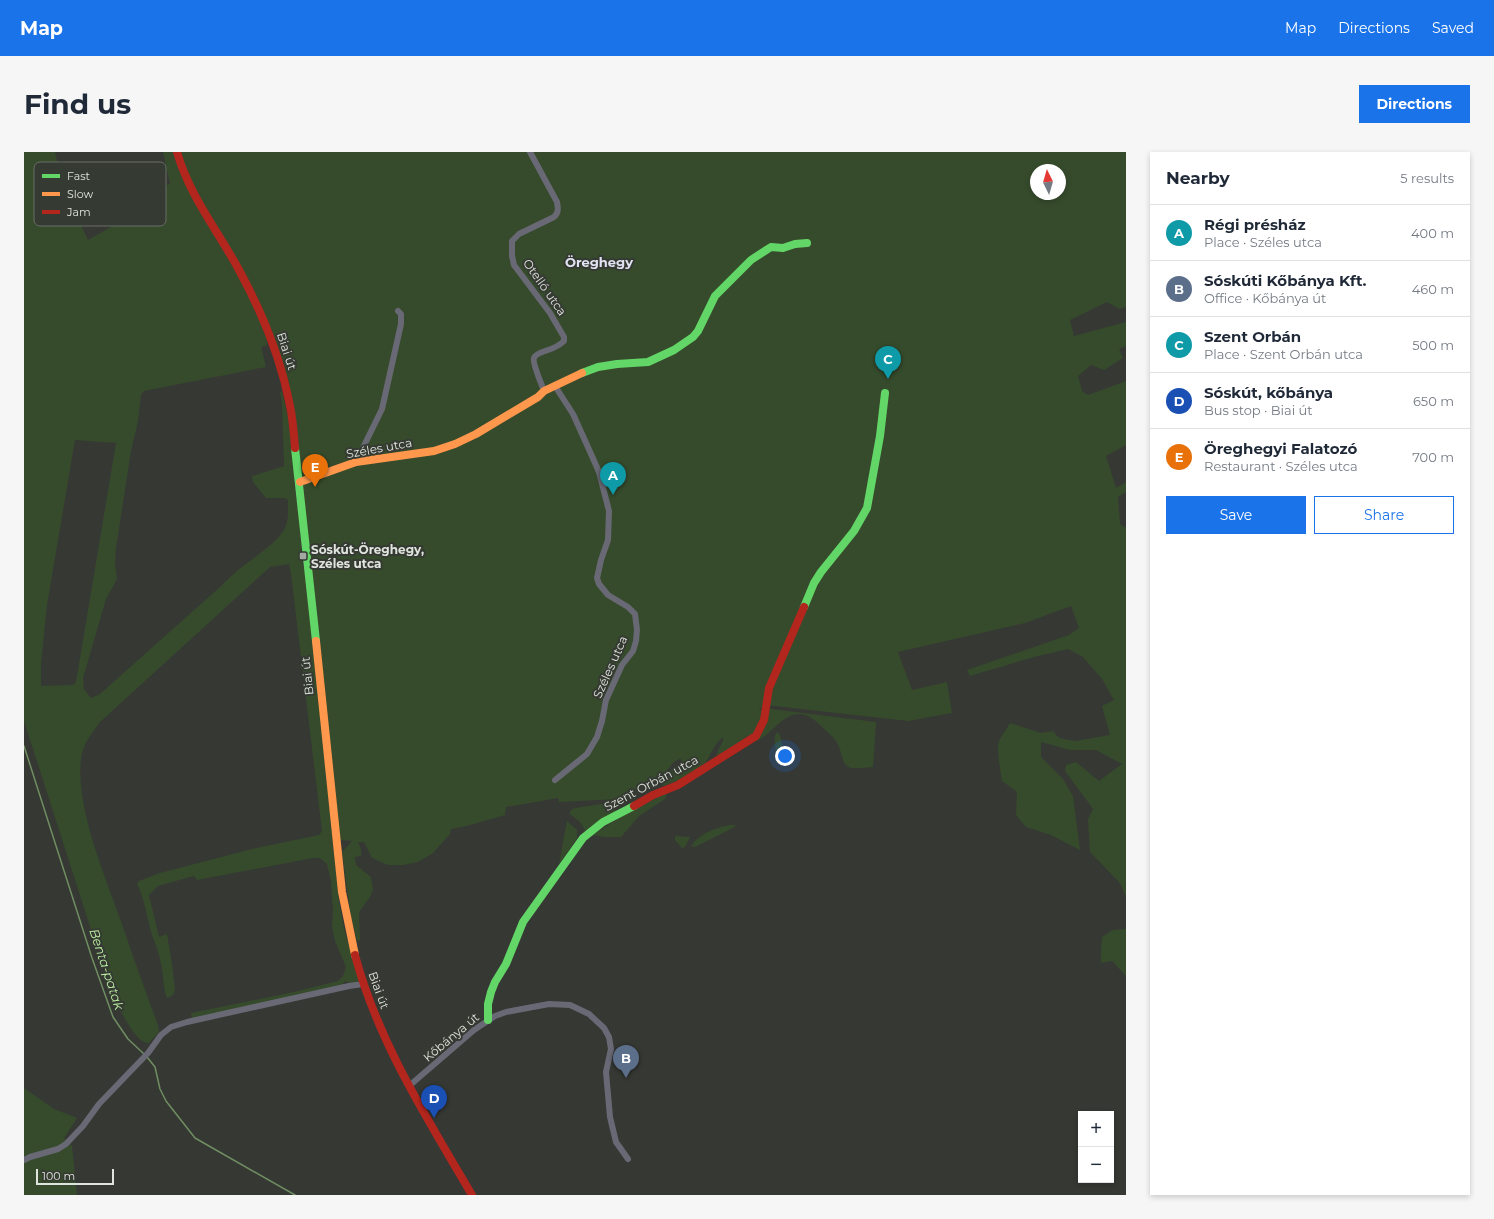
<!DOCTYPE html>
<meta charset="utf-8">
<style>
body{margin:0;font-family:Montserrat,sans-serif;background:#f6f6f7;color:#1f2937}
.controls{position:absolute;right:12px;bottom:12px;display:grid;overflow:hidden;border-radius:0px;box-shadow:0 2px 6px #0003}
.controls button{width:36px;height:36px;display:grid;place-items:center;padding:0;border:0;border-bottom:1px solid #e0e1e3;background:#fff;color:#1f2937;font:20px sans-serif}
.compass{position:absolute;left:1006px;top:12px;width:36px;height:36px;border-radius:50%;background:#fff;box-shadow:0 2px 6px #0003;rotate:355deg}
.scale{position:absolute;left:12px;bottom:10px;width:78px;box-sizing:border-box;padding-left:4px;border:2px solid #e0e4df;border-top:0;font-size:11px;line-height:14px;white-space:nowrap;color:#e0e4df;-webkit-text-stroke:3px #353a32;paint-order:stroke}
.you{position:absolute;left:761px;top:604px;width:14px;height:14px;margin:-10px;border:3px solid #fff;border-radius:50%;background:#1a73e8;box-shadow:0 0 0 6px #1a73e833}
.badge{display:grid;place-items:center;width:26px;height:26px;border-radius:50%;background:#1a73e8;color:#fff;font-size:13px;font-weight:700}
.pin{position:absolute;translate:-50% -33px;filter:drop-shadow(0 1px 2px #0008)}
.pin::after{content:'';position:absolute;top:21px;width:14px;height:12px;background:inherit;clip-path:polygon(0 0,100% 0,50% 100%)}
.list{margin:0;padding:0;list-style:none}
h2{display:flex;justify-content:space-between;align-items:center;height:52px;margin:0;padding:0 16px;font-size:17px}
h2 small{font-size:13px;font-weight:400;color:#747a83}
.list li{display:grid;grid-template-columns:26px 1fr auto;gap:12px;align-items:center;box-sizing:border-box;height:56px;padding:0 16px;border-top:1px solid #e0e1e3}
.list b{display:block;font-size:15px;white-space:nowrap}
.list p{margin:0;font-size:13px;white-space:nowrap;color:#747a83}
.list em{font-size:13px;font-style:normal;color:#747a83}
.actions{display:flex;gap:8px;padding:12px 16px}
.actions a{flex:1;padding:9px 0;border:1px solid #1a73e8;border-radius:0px;text-align:center;font-size:14px;color:#1a73e8}
.actions .main{background:#1a73e8;color:#fff}
.map{position:relative;flex:none;width:1102px;height:1043px;overflow:hidden;border-radius:0px}
header{display:flex;align-items:center;gap:24px;box-sizing:border-box;height:56px;padding:0 20px;background:#1a73e8;color:#fff}
header strong{font-size:19px}
nav{display:flex;gap:22px;margin-inline-start:auto;font-size:14px}
.intro{display:flex;align-items:center;justify-content:space-between;box-sizing:border-box;height:96px;padding:0 24px}
h1{margin:0;font-size:28px}
.button{padding:10px 18px;border-radius:0px;background:#1a73e8;color:#fff;font-size:14px;font-weight:700}
main{display:flex;gap:24px;padding:0 24px}
aside{flex:1;background:#fff;border-radius:0px;box-shadow:0 2px 6px #0003}
.map>svg:first-child{display:block}
.green{fill:#364b2c;fill-rule:evenodd}
.lines{fill:none;stroke-linecap:round;stroke-linejoin:round}
.stream{stroke:#6f8e61;stroke-width:1.5}
.street{stroke:#696975;stroke-width:6}
.fast{stroke:#63d668;stroke-width:8}
.slow{stroke:#ff974d;stroke-width:8}
.jam{stroke:#b3261e;stroke-width:8}
.poi-dot{fill:#a4a8a3;stroke:#353a32;stroke-width:1.5}
.labels{text-anchor:middle;dominant-baseline:central;stroke-width:4;stroke-linejoin:round;paint-order:stroke}
.street-label{font-size:12px;fill:#e0e4df;stroke:#353a32}
.poi-label{font-size:12px;font-weight:bold;fill:#e0e4df;stroke:#353a32;text-anchor:start}
.neighbourhood-label{font-size:13px;font-weight:bold;fill:#e2e3f2;stroke:#353a32}
.water-label{font-size:13px;font-style:italic;fill:#bcefa4;stroke:#353a32}
.key{fill:#353a32;stroke:#686d66;stroke-width:1}
.key-label{font-size:11px;fill:#e0e4df}
</style>
<header>
<strong>Map</strong>
<nav><a>Map</a><a>Directions</a><a>Saved</a></nav>
</header>
<div class="intro"><h1>Find us</h1><a class="button">Directions</a></div>
<main>
<div class="map">
<svg width="1102" height="1043" viewBox="0 0 1102 1043">
<rect width="100%" height="100%" fill="#363834"/>
<g class="green">
<path d="M0,0H31L42,46L49,56L64,88L101,67L113,73L140,60L138,46L142,45L140,34L146,32L139,0H150C162,24 248,180 243,193L237,195L242,215L120,239L117,243L114,269L107,299L92,396L91,411L93,427L82,447L59,526L60,531L59,536L67,546L76,542L196,435C202,429 208,423 214,418C226,408 255,390 261,376C265,367 264,358 264,348L261,346H242L229,330L228,324L260,314L258,252L256,240H258L266,274L271,320L270,332L275,361L278,410L282,425L315,750L320,776L335,829L326,831L321,829L318,833L168,867L167,861L270,840L314,829L319,824L322,815L311,789L308,775L309,759L307,729L303,712L296,706H289L173,728L170,724L134,734L125,743L135,785L143,782L148,812L151,838L148,844L143,846C140,842 139,819 137,812C135,802 132,793 128,783C123,766 121,748 113,732L115,729L136,721L228,697L295,683L298,679L267,422L265,412L246,415L76,570C69,580 61,589 58,601C48,651 84,730 100,778C111,810 122,841 134,873L135,880L125,891C108,892 87,838 82,824L0,569ZM51,288L92,291L52,530L49,533L17,534V511L23,453Z"/>
<path d="M153,0H1102V155L1095,157L1083,150L1046,168L1050,184L1102,170V194L1095,197L1099,206L1080,218L1067,213L1054,224L1058,239L1064,243L1102,229V293L1082,304L1092,336L1102,330V340L1094,345L1096,372L1102,376V745L1096,731L1066,700L1064,667L1069,657L1041,619L1042,613L1052,610L1075,629L1098,612L1072,598H1046L1017,590V605L1039,627L1049,644L1056,698L1027,683L1002,675L992,663L993,640L978,629C977,619 971,595 976,587C979,581 983,577 986,571L1017,581L1029,579L1035,586L1051,589L1086,583L1078,554L1090,548L1078,527L1059,505L1044,497L1010,505L946,524L943,518L1045,483L1055,476L1047,454L1001,471L874,500L888,538L923,530L928,561L884,569L742,553L734,558L747,557L852,570L849,615C842,615 831,618 825,615C817,612 818,598 813,591C810,585 803,580 798,575C791,568 781,559 769,563C755,567 747,582 734,588L735,584L731,582L724,584L693,605C692,597 700,592 699,585C690,592 687,603 681,611C672,623 653,629 639,634L638,632L643,626L646,619L657,610V606L650,610L638,624L595,647L535,650L534,646L482,655L481,663L443,674L427,677L426,682L409,701L394,710L379,713H364L348,706L340,690H334L337,697V704L331,705L332,713L347,725L349,737L346,745L335,760L336,788L333,789L327,766L318,700L328,689L312,688L269,275L246,184L172,46ZM1012,18H1036V42H1012Z"/>
<path d="M753,580L756,583L759,596L756,600L752,599C751,593 749,585 753,580Z"/>
<path d="M643,641L641,647L615,664L597,685H581L569,683C592,667 617,653 643,641Z"/>
<path d="M584,651L592,659L562,680L556,670L546,662V659L551,656Z"/>
<path d="M543,669L553,678V686L535,712Z"/>
<path d="M706,673H712L709,676L671,695L667,694C676,681 691,676 706,673Z"/>
<path d="M651,684L666,685L661,695L658,696L651,688Z"/>
<path d="M1102,777V824L1088,809L1077,811V798L1078,785L1089,778Z"/>
<path d="M0,936L30,957L53,966L40,986L48,994L53,1043H0Z"/>
</g>
<g class="lines">
<g class="stream">
<path d="M0,594L68,806L89,865L104,887L120,902"/>
<path d="M123,905L131,915L136,937L142,949L171,986L271,1043"/>
</g>
<g class="street">
<path d="M506,0L533,50C534,56 535,61 530,65L495,82L488,89V104L490,113L526,161L540,185V189C535,194 530,196 524,198C519,200 512,201 510,206C508,211 518,233 520,239"/>
<path d="M531,234L549,262L563,293L575,320L585,359L584,388L577,408L573,426L575,432L584,443L604,455L611,462L613,478L612,489L609,499L598,513L582,548L578,569L573,585L563,602L531,628"/>
<path d="M332,310L358,257L377,172V162L374,159"/>
<path d="M385,934L450,878L471,864L482,860L525,852L546,853L565,862L580,876L585,885L587,897L582,920L586,965L592,990L604,1007"/>
<path d="M0,1008L6,1005L34,997L42,992L59,974L75,952L124,901L137,883L147,875L163,870L325,834L339,832"/>
</g>
<g class="fast">
<path d="M558,221L574,215L593,212L624,210L650,198L669,185L674,179L691,144L727,108L747,95L759,96L771,92L783,91"/>
<path d="M271,296L292,489"/>
<path d="M780,455L790,431L797,420L830,379L843,356L856,284L861,241"/>
<path d="M464,868V852L467,840L471,830L482,812L499,770L559,686L579,670L610,654"/>
</g>
<g class="slow">
<path d="M276,330L332,310L410,299L431,292L452,282L514,245L520,239L558,221"/>
<path d="M292,489L318,740L331,803"/>
</g>
<g class="jam">
<path d="M153,0C165,43 194,79 215,118C238,160 257,207 266,254C269,268 270,282 271,296"/>
<path d="M610,654L629,643L654,633L732,584L740,568L745,536L780,455"/>
<path d="M331,803C354,890 403,966 448,1043"/>
</g>
</g>
<rect class="poi-dot" x="275" y="400" width="8" height="8" rx="2"/>
<g class="labels">
<g class="street-label">
<text transform="translate(521 135) rotate(55)">Otelló utca</text>
<text transform="translate(263 199) rotate(72)">Biai út</text>
<text transform="translate(355 296) rotate(-10)">Széles utca</text>
<text transform="translate(586 515) rotate(-66)">Széles utca</text>
<text transform="translate(283 524) rotate(-96)">Biai út</text>
<text transform="translate(627 631) rotate(-28)">Szent Orbán utca</text>
<text transform="translate(355 838) rotate(70)">Biai út</text>
<text transform="translate(427 885) rotate(-40)">Kőbánya út</text>
</g>
<g class="poi-label">
<text x="287" y="397">Sóskút-Öreghegy,<tspan x="287" dy="14">Széles utca</tspan></text>
</g>
<g class="neighbourhood-label">
<text x="575" y="110">Öreghegy</text>
</g>
<g class="water-label">
<text transform="translate(83 817) rotate(72)">Benta-patak</text>
</g>
</g>
<rect x="10" y="10" width="132" height="64" rx="6" class="key"/>
<rect x="18" y="22" width="18" height="4" fill="#63d668"/>
<rect x="18" y="40" width="18" height="4" fill="#ff974d"/>
<rect x="18" y="58" width="18" height="4" fill="#b3261e"/>
<g class="key-label">
<text x="43" y="28">Fast</text>
<text x="43" y="46">Slow</text>
<text x="43" y="64">Jam</text>
</g>
</svg>
<div class="controls">
<button>+</button>
<button>−</button>
</div>
<svg class="compass" viewBox="-18 -18 36 36"><path d="M0-13l5 13h-10z" fill="#e53935"/><path d="M0 13l5-13h-10z" fill="#747a83"/></svg>
<div class="scale">100 m</div>
<div class="you"></div>
<div class="pin badge" style="left:589px;top:343px;background:#0f9aa8">A</div>
<div class="pin badge" style="left:602px;top:926px;background:#5c6f8a">B</div>
<div class="pin badge" style="left:864px;top:227px;background:#0f9aa8">C</div>
<div class="pin badge" style="left:410px;top:966px;background:#1a4fb4">D</div>
<div class="pin badge" style="left:291px;top:335px;background:#e8710a">E</div>
</div>
<aside>
<h2>Nearby<small>5 results</small></h2>
<ul class="list">
<li><span class="badge" style="background:#0f9aa8">A</span><div><b>Régi présház</b><p>Place · Széles utca</p></div><em>400 m</em></li>
<li><span class="badge" style="background:#5c6f8a">B</span><div><b>Sóskúti Kőbánya Kft.</b><p>Office · Kőbánya út</p></div><em>460 m</em></li>
<li><span class="badge" style="background:#0f9aa8">C</span><div><b>Szent Orbán</b><p>Place · Szent Orbán utca</p></div><em>500 m</em></li>
<li><span class="badge" style="background:#1a4fb4">D</span><div><b>Sóskút, kőbánya</b><p>Bus stop · Biai út</p></div><em>650 m</em></li>
<li><span class="badge" style="background:#e8710a">E</span><div><b>Öreghegyi Falatozó</b><p>Restaurant · Széles utca</p></div><em>700 m</em></li>
</ul>
<div class="actions"><a class="main">Save</a><a>Share</a></div>
</aside>
</main>
